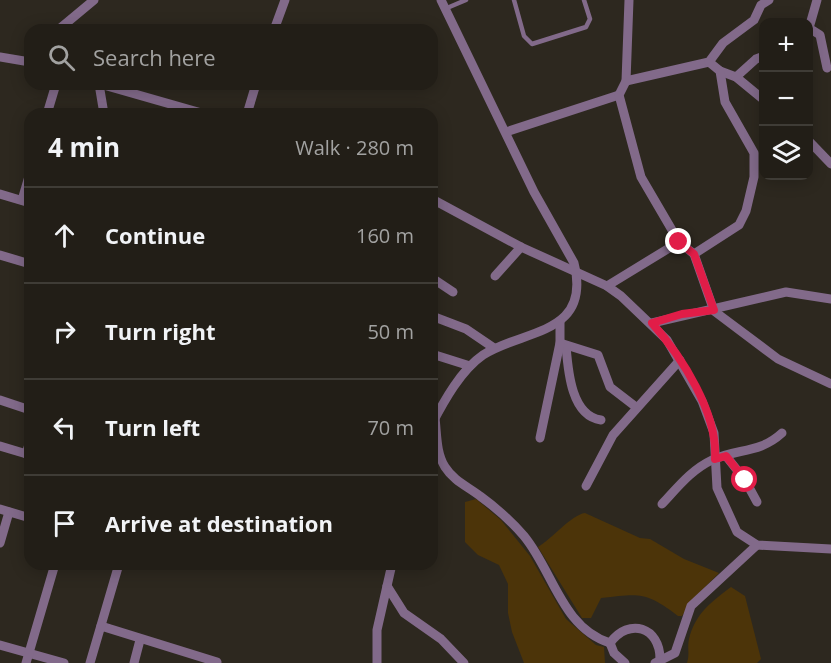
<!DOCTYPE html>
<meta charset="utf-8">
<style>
body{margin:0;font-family:"Open Sans",sans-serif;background:#2a2720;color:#f1f3f6}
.controls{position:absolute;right:18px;top:18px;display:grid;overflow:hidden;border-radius:12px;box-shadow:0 3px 15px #0003}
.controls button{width:54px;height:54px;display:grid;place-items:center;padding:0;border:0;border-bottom:2px solid #3f3c36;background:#221e17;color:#f1f3f6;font:30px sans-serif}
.stop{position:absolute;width:18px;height:18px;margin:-14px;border:4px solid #e11d48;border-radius:50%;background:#fff}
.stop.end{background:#e11d48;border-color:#fff;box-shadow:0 2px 6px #0008}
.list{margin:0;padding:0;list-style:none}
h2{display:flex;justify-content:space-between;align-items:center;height:78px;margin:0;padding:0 24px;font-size:26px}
h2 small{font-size:20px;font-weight:400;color:#a2a2a1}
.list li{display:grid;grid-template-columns:39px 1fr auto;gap:18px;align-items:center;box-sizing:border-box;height:96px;padding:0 24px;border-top:2px solid #3f3c36}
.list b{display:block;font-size:22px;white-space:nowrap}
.list em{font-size:20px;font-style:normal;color:#a2a2a1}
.icon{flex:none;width:33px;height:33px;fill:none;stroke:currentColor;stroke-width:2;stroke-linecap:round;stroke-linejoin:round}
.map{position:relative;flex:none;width:831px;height:663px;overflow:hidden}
.search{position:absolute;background:#221e17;box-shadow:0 3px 15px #0003;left:24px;top:24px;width:414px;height:66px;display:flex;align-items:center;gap:15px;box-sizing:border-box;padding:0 21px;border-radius:18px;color:#a2a2a1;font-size:22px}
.panel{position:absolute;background:#221e17;box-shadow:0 3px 15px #0003;left:24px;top:108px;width:414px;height:462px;border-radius:18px}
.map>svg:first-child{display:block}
.green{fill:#4c3409}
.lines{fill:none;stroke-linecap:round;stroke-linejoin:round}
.lane{stroke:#826a8a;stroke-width:4.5}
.street{stroke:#826a8a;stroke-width:9}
.route{stroke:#e11d48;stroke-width:8}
</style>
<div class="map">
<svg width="831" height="663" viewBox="0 0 831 663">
<rect width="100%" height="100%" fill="#2d281f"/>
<g class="green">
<path d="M476,499L501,520L530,556L566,619L596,645L604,647L605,663H524L512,632L508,613V584L499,565L478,555L465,542V502Z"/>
<path d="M585,513L640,538L650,539L684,559L719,573L693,599L682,616H678C645,591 640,594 601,598L591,618H582L538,547C552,539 571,515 585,513Z"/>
<path d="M731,587L745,596L761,659L757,663H687C690,654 687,648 689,639C695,614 711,602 731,587Z"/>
</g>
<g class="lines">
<g class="lane">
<path d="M514,0L524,36L532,44L586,27L590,19L584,0"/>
<path d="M447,8L466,0"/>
</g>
<g class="street">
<path d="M817,0L809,28L820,35L827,68"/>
<path d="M58,30L94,0"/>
<path d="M274,30L285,0"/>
<path d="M0,57L30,62"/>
<path d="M720,71L736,77L764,100"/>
<path d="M736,77L756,59L764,56"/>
<path d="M626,81L709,62L723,43L754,20L761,5L769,0"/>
<path d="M99,84L104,114"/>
<path d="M100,84L205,114"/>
<path d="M47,114L56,84"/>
<path d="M247,114L256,84"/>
<path d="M506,132L619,95"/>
<path d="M808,140L831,164"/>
<path d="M0,194L30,203"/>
<path d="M432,199L521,247L607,286L621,296L667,340L702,401L714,433L717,488L737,532L757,545L831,549"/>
<path d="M22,200L30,173"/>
<path d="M679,242L694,254L714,311L778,359L831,384"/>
<path d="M694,254L739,225L746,211L754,177V153L725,102L720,71L709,62"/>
<path d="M0,255L30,264"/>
<path d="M495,276L521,247"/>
<path d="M432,278L453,292"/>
<path d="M607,286L679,242L641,177L619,95L626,81L629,0"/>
<path d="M432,316L466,329L494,348"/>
<path d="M652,323L786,292L831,299"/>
<path d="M560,343L598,355L610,387L636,407"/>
<path d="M566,346C568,370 571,416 601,420"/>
<path d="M432,354L470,366"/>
<path d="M0,400L30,410"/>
<path d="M435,418C437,434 436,453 445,467C454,481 467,486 480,496C495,507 512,522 524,536C553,571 562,628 610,643"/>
<path d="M432,424C444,401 461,370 483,355C523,329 592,336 574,263L534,192L441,0"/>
<path d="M540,438L560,343V322"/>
<path d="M0,446L30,455"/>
<path d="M26,454L30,441"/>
<path d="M726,456L745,480L757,502"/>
<path d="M586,486L613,435L680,360"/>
<path d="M662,504C678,487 691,470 712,460C738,448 759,454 782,433"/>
<path d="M0,509L30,518"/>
<path d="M0,543L9,512"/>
<path d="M387,586L404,613L441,639L464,663"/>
<path d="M101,626L217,662"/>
<path d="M610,643C629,617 660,627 660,659"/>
<path d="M610,643L614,653L625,663"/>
<path d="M0,645L64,663"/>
<path d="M26,663L55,564"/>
<path d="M90,663L119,564"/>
<path d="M134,663L140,640"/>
<path d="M377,663V630L392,564"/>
<path d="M655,663L675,653L691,606L757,545"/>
</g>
</g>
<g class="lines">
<path class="route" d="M679,242L694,254L714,310L682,314L652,323C682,357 718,413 715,459L726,456L745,480"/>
</g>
</svg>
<div class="controls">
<button>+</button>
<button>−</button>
<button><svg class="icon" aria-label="layers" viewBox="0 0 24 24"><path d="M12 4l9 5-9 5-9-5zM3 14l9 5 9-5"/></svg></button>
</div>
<div class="stop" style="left:745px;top:480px"></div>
<div class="stop end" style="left:679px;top:242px"></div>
<div class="search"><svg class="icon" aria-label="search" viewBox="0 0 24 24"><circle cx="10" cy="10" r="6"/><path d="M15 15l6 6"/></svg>Search here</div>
<section class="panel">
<h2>4 min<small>Walk · 280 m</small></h2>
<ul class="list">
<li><svg class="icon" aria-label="ahead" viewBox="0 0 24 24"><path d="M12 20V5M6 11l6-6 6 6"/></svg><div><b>Continue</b></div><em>160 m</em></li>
<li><svg class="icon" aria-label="right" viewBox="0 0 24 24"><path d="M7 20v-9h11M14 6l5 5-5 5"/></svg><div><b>Turn right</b></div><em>50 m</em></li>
<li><svg class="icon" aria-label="left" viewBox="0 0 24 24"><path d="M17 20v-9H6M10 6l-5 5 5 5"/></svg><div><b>Turn left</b></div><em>70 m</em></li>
<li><svg class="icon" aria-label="arrive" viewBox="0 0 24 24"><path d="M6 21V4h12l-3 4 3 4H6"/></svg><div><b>Arrive at destination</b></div></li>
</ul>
</section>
</div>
